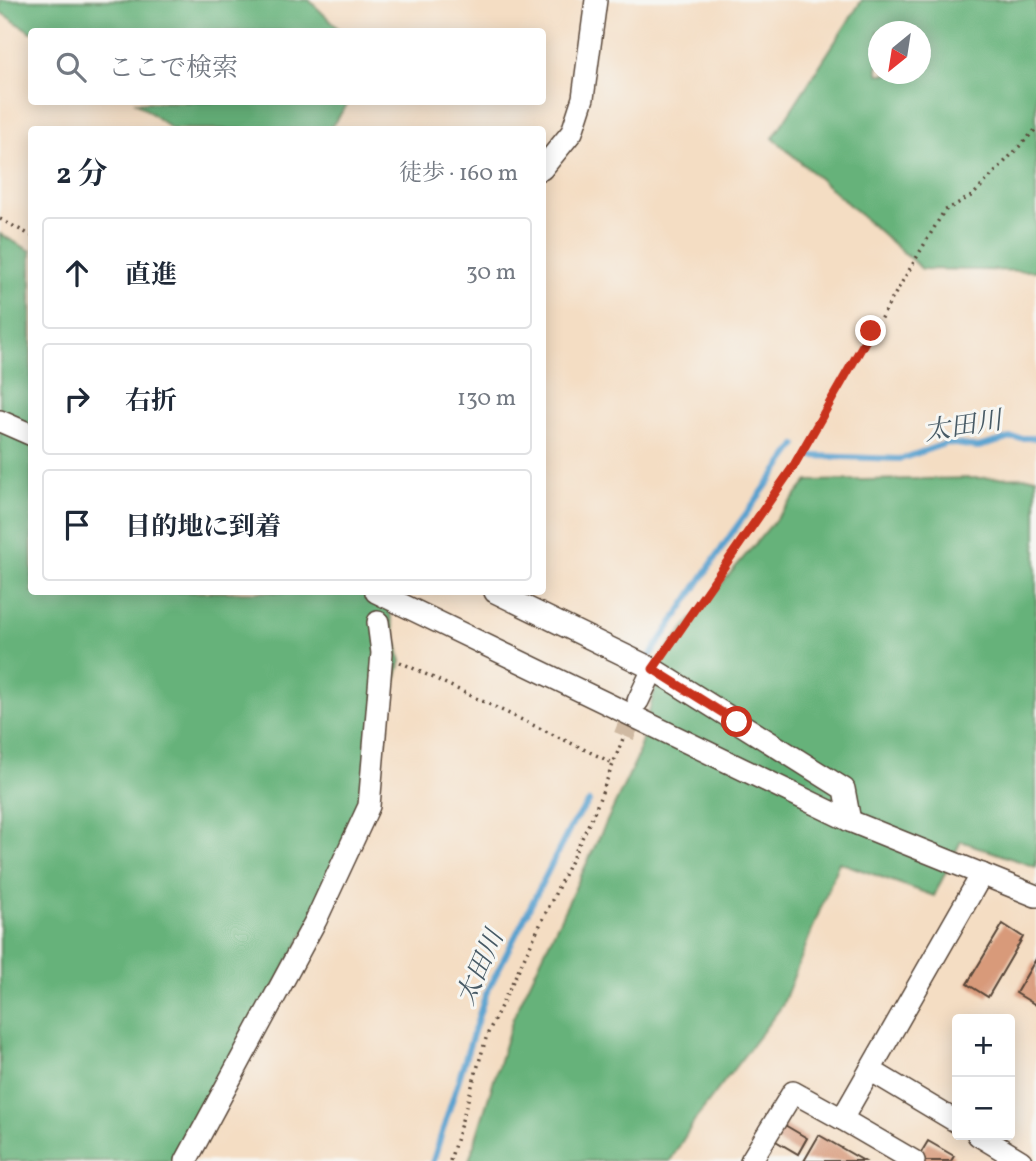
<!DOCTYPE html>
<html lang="ja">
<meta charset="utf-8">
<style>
body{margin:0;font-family:Vollkorn,"Noto Serif JP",serif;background:#f2f2f3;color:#1f2937}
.controls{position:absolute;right:21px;bottom:21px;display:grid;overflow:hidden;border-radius:7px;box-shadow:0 4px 18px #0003}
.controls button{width:63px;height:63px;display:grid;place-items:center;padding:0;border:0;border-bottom:2px solid #e0e1e3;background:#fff;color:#1f2937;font:35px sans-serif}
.compass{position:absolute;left:868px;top:21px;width:63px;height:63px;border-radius:50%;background:#fff;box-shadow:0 4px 18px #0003;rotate:210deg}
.stop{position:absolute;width:21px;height:21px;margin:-16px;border:5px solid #c8321e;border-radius:50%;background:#fff}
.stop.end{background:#c8321e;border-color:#fff;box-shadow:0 2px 7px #0008}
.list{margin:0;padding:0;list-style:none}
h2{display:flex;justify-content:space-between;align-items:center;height:91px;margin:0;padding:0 28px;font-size:30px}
h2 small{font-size:23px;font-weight:400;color:#747a83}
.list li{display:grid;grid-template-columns:46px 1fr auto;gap:21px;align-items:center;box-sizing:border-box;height:112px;margin:0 14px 14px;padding:0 14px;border:2px solid #e0e1e3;border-radius:7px}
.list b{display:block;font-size:26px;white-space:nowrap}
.list em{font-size:23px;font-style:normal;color:#747a83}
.icon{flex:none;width:38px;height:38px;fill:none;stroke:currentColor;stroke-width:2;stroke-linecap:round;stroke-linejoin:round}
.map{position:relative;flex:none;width:1036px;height:1161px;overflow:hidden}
.search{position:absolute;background:#fff;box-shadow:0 4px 18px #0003;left:28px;top:28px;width:518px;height:77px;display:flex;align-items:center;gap:18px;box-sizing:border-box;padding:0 24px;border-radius:7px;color:#747a83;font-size:26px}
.panel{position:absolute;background:#fff;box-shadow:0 4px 18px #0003;left:28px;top:126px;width:518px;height:469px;border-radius:7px}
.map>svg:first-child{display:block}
.forest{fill:#66b27a;stroke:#506e4c;stroke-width:2;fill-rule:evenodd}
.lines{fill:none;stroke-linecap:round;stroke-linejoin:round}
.stream{stroke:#58a1cf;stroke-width:6}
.building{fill:#d89a7a}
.minor-tunnel{stroke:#cfb9a2;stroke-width:21;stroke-dasharray:21 10;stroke-linecap:butt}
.minor-casing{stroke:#574537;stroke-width:24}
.path{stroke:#574537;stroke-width:3.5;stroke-dasharray:2 5;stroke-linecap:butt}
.minor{stroke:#fff;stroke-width:21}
.route{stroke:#c8321e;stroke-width:9}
.labels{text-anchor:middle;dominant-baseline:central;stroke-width:6;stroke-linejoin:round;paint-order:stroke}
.water-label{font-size:26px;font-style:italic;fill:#475a65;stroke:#f6f6f2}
</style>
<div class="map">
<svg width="1036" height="1161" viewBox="0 0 1036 1161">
<rect width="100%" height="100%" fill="#f6f6f2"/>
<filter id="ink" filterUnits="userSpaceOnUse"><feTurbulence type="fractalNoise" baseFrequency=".0143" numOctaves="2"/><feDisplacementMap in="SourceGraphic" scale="14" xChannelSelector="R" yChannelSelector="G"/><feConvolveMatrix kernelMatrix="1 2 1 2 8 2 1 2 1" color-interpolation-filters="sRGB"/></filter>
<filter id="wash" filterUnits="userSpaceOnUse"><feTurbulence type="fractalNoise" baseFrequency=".00686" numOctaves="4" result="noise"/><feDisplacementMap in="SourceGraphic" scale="28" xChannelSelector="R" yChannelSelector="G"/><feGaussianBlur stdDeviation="1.57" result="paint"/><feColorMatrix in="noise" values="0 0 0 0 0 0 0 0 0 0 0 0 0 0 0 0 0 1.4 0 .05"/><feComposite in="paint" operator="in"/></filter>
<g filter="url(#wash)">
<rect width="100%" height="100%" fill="#f4ddc3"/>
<g class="forest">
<path d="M0,0H309L341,31L31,32L0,12Z"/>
<path d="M862,0H1036V271L922,269L773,138ZM878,32H920V74H878Z"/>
<path d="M136,102H349L329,130L172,129Z"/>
<path d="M0,234L31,251L32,592H385L401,661L364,804L312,919L177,1161H0Z"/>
<path d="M1036,477V867L961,841L934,896L839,862L782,1006L697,1117L670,1161H469L513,1018L637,758L665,651L808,481Z"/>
</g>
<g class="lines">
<g class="stream">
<path d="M812,456L901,459L947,443L978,447L1011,438H1036"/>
<path d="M650,656L732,533L796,445"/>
<path d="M433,1161L485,996L572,824L589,802"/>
</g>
</g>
<g id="blocks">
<g class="building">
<path d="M1003,924L1023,937L988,997L967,984Z"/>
<path d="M1036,959V1005L1016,993Z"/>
<path d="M783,1124L807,1138L798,1154L774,1140Z"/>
<path d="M819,1135L864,1161H804Z"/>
<path d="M928,1141L954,1156L951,1161H916Z"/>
</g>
</g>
</g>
<g filter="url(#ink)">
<use href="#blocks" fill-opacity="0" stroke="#574537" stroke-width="2"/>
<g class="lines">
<path class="minor-tunnel" d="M624,736L638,701"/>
<g class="minor-casing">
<g id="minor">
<path d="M542,169L572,132L583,98L596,0"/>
<path d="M0,421L32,435"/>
<path d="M376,592L850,821L1036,896"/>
<path d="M495,592L653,669L844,789L850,821"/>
<path d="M638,701L653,669"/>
<path d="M870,1070L957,1122"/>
<path d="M978,1135L1021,1161"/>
<path d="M186,1161L316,920L369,806L382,653L378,622"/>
<path d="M751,1161L793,1092L842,1119"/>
<path d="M914,1161L842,1119L982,874"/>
</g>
</g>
<g class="path">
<path d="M0,219L32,236"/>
<path d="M664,653L793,467L944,211L973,195L1036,129"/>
<path d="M400,662L613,763"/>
<path d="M450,1161L487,1035L594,813L624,736"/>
</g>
<use href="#minor" class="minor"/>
</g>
</g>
<g class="lines" filter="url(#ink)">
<path class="route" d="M737,722L653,669L793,467L871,331"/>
</g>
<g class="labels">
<g class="water-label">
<text transform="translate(963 427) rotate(-9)">太田川</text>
<text transform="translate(481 968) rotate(-66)">太田川</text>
</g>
</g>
</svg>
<div class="controls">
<button>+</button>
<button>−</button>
</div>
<svg class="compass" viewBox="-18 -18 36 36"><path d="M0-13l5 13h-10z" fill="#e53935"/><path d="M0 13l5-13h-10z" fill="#747a83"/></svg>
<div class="stop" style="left:737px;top:722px"></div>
<div class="stop end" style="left:871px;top:331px"></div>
<div class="search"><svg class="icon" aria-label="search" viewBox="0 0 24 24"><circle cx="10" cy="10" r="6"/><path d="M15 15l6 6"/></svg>ここで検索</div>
<section class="panel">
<h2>2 分<small>徒歩 · 160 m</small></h2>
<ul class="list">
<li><svg class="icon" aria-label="ahead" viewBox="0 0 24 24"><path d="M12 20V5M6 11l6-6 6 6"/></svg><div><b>直進</b></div><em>30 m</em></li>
<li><svg class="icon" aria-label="right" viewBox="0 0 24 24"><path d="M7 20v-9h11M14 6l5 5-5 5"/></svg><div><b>右折</b></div><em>130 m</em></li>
<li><svg class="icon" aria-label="arrive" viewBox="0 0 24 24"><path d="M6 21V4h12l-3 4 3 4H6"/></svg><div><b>目的地に到着</b></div></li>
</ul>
</section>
</div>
